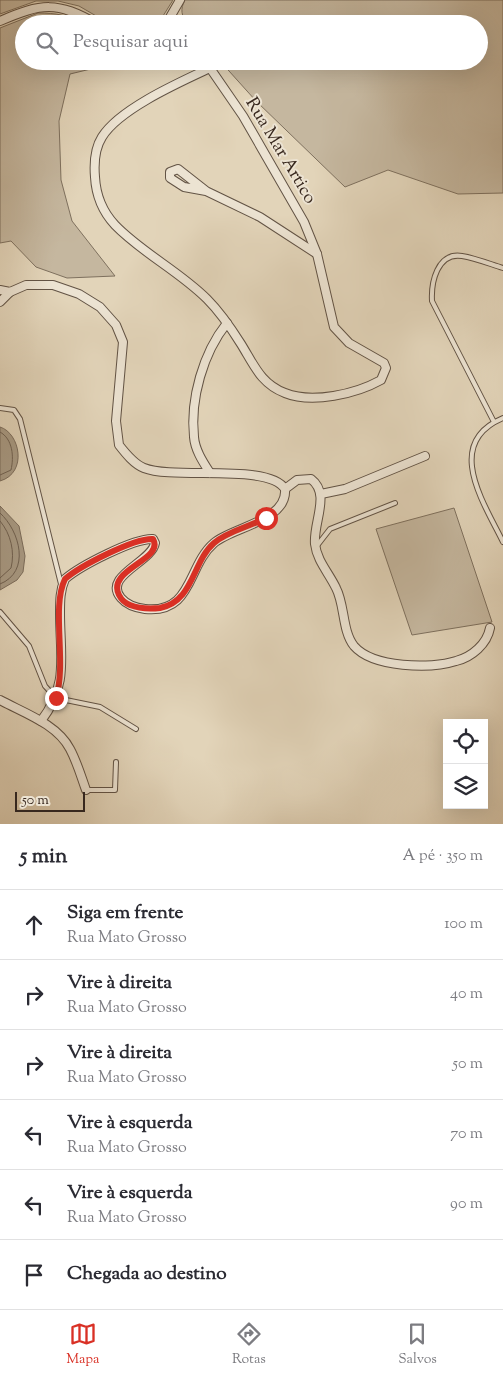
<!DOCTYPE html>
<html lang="pt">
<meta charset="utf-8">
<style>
body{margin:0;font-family:"Sorts Mill Goudy",serif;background:#f7f7f7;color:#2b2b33}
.controls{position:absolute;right:15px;bottom:15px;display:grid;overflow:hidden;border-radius:0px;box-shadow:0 5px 20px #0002}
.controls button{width:45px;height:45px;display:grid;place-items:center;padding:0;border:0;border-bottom:1px solid #e1e1e2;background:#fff;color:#2b2b33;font:25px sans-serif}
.scale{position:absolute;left:15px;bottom:12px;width:70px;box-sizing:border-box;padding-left:5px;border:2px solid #38281e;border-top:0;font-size:14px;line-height:18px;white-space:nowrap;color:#38281e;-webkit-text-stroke:4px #ece3d2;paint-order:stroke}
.stop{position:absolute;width:15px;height:15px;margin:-11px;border:4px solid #d93025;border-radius:50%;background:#fff}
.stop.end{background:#d93025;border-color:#fff;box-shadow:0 1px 5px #0008}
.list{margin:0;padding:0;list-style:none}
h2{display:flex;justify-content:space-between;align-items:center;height:65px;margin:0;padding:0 20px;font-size:21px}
h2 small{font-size:16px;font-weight:400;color:#7c7c81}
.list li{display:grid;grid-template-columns:32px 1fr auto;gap:15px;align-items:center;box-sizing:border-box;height:70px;padding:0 20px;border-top:1px solid #e1e1e2}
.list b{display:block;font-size:19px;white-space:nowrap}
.list p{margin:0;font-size:16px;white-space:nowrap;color:#7c7c81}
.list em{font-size:16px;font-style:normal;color:#7c7c81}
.icon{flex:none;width:28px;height:28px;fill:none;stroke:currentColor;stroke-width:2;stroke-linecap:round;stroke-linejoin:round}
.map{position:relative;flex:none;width:503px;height:824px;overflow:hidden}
.search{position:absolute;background:#fff;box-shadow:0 5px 20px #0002;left:15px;right:15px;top:15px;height:55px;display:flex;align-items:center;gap:12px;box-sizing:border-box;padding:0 18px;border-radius:28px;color:#7c7c81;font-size:19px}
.sheet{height:485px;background:#fff}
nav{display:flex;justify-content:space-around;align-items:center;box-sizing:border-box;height:70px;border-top:1px solid #e1e1e2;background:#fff;font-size:14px;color:#7c7c81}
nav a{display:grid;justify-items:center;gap:2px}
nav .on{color:#d93025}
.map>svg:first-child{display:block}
.green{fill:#c5b79f;stroke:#7e705e}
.water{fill:#a89a84;stroke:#7b6c5b}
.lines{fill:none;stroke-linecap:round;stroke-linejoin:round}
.shore{stroke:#706151;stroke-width:1}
.lane-casing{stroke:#625345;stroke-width:6}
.street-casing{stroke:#625345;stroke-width:10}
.lane{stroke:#ece3d2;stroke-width:4}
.street{stroke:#ece3d2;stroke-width:8}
.route{stroke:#d93025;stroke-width:6}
.labels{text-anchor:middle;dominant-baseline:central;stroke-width:4;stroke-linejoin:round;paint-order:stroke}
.street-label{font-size:18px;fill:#38281e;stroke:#ece3d2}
</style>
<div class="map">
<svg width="503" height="824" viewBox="0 0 503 824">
<rect width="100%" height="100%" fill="#e2d4b9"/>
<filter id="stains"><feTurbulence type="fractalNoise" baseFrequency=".004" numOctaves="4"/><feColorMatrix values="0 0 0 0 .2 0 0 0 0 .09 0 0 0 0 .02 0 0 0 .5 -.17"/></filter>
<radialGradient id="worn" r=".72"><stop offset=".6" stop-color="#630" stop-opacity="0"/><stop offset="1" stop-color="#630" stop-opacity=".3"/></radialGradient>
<g class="green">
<path d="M0,0H173L163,16L151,24H110L79,6L58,1H36L0,14Z"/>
<path d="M185,0H503V193L458,194L388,170L345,187L256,101L220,61H479V24H188C181,16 180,9 185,0Z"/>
<path d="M38,13C55,13 69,15 84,24H24V61H124L70,74L59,121L61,180L72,221L115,276L67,278L36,267L11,241L0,243V28Z"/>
<path d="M454,508L492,622L412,635L376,529Z"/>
</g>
<g class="water">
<path d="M0,427C20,433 28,473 0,481Z"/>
<path d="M0,506L19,526L25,556L23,572L17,580L0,590Z"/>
</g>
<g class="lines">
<g class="shore">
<path d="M0,432C13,439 14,457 11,470L0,475"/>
<path d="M0,513C20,531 31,572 0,584"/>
<path d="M0,521C11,534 15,552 11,568L0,578"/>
</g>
<g class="lane-casing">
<g id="lane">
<path d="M0,408L14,410L20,419L61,584"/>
<path d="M503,418C443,443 484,503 503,542"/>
<path d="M494,422L432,301C431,283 437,252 462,256C475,258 490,264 503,268"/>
<path d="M316,547L330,529L395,503"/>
<path d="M0,612L29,646L45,686L56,698L100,707L136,729"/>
<path d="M86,790H115L116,762"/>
</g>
</g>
<g class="street-casing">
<g id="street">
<path d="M0,21C42,3 57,1 97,24"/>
<path d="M163,24L169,19L180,0"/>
<path d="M210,68L243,116L304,222L317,254L334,327L349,343L384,363L386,368L381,380C356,394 312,404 285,393C261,384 254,365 241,344C231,328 220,312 207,299C179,271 142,253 115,225C102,211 96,196 95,177C94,165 95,148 102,137C119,109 180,82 210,68Z"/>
<path d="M206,191L184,187L170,178V172L178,169L206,191L260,217L317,254"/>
<path d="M0,290L10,292L26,285H53L79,294L100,307L116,325L123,342L116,421L119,445C126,454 134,464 144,468C174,480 269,463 285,489"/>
<path d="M0,302L10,292"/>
<path d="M210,473C203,462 195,450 194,437C190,399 203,353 227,323"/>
<path d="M321,494L345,489L425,456"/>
<path d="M0,700C24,713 57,724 70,749C77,762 81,776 86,790"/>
<path d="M41,721C69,684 60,657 60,613C60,601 60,590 65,579C80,566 134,538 153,539L155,543C152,562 102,576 121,598C127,605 137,608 145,609C193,614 187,566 214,543C232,527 288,521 285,489L297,480L311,479C331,494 313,522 315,544C317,561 329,573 336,588C345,605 342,631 354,646C373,668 431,669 456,661C472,657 487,644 490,628"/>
</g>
</g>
<use href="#lane" class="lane"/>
<use href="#street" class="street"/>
</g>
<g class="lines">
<path class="route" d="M56,698C67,662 51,608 65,579C80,566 134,538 153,539C165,560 106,569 119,595C121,599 125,603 130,605C140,609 150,609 160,608C194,601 192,562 214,543C228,531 249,527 266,518"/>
</g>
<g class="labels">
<g class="street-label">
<text transform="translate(280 151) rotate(59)">Rua Mar Artico</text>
</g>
</g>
<rect width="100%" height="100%" filter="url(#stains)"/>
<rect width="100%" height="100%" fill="url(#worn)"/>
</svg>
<div class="controls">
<button><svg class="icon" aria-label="locate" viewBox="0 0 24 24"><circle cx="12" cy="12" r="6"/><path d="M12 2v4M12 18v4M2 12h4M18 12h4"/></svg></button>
<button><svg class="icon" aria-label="layers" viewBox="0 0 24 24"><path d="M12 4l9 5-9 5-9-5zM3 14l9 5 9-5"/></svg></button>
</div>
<div class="scale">50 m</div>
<div class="stop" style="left:266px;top:518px"></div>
<div class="stop end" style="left:56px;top:698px"></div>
<div class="search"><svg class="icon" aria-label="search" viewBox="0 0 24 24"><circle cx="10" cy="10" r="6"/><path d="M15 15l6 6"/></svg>Pesquisar aqui</div>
</div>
<section class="sheet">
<h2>5 min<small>A pé · 350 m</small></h2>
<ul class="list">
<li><svg class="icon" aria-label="ahead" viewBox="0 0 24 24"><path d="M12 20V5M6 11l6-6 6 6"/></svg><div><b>Siga em frente</b><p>Rua Mato Grosso</p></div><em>100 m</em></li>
<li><svg class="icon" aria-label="right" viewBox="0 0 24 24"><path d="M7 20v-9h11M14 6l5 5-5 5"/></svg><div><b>Vire à direita</b><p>Rua Mato Grosso</p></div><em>40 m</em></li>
<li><svg class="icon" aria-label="right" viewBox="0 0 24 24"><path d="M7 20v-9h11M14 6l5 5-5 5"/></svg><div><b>Vire à direita</b><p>Rua Mato Grosso</p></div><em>50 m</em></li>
<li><svg class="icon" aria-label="left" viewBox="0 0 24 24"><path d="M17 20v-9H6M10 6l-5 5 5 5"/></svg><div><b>Vire à esquerda</b><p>Rua Mato Grosso</p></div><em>70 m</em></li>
<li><svg class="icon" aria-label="left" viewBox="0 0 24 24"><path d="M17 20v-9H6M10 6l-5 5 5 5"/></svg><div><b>Vire à esquerda</b><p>Rua Mato Grosso</p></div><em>90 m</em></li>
<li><svg class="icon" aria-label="arrive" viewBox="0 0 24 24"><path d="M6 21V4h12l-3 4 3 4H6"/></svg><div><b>Chegada ao destino</b></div></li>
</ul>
</section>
<nav>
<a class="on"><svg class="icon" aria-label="map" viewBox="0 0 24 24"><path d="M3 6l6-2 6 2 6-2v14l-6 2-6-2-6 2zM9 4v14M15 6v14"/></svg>Mapa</a>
<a><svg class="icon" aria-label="directions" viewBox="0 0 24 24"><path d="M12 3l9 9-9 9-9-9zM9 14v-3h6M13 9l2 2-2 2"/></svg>Rotas</a>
<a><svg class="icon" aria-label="saved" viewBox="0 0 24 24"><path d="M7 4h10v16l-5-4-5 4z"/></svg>Salvos</a>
</nav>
